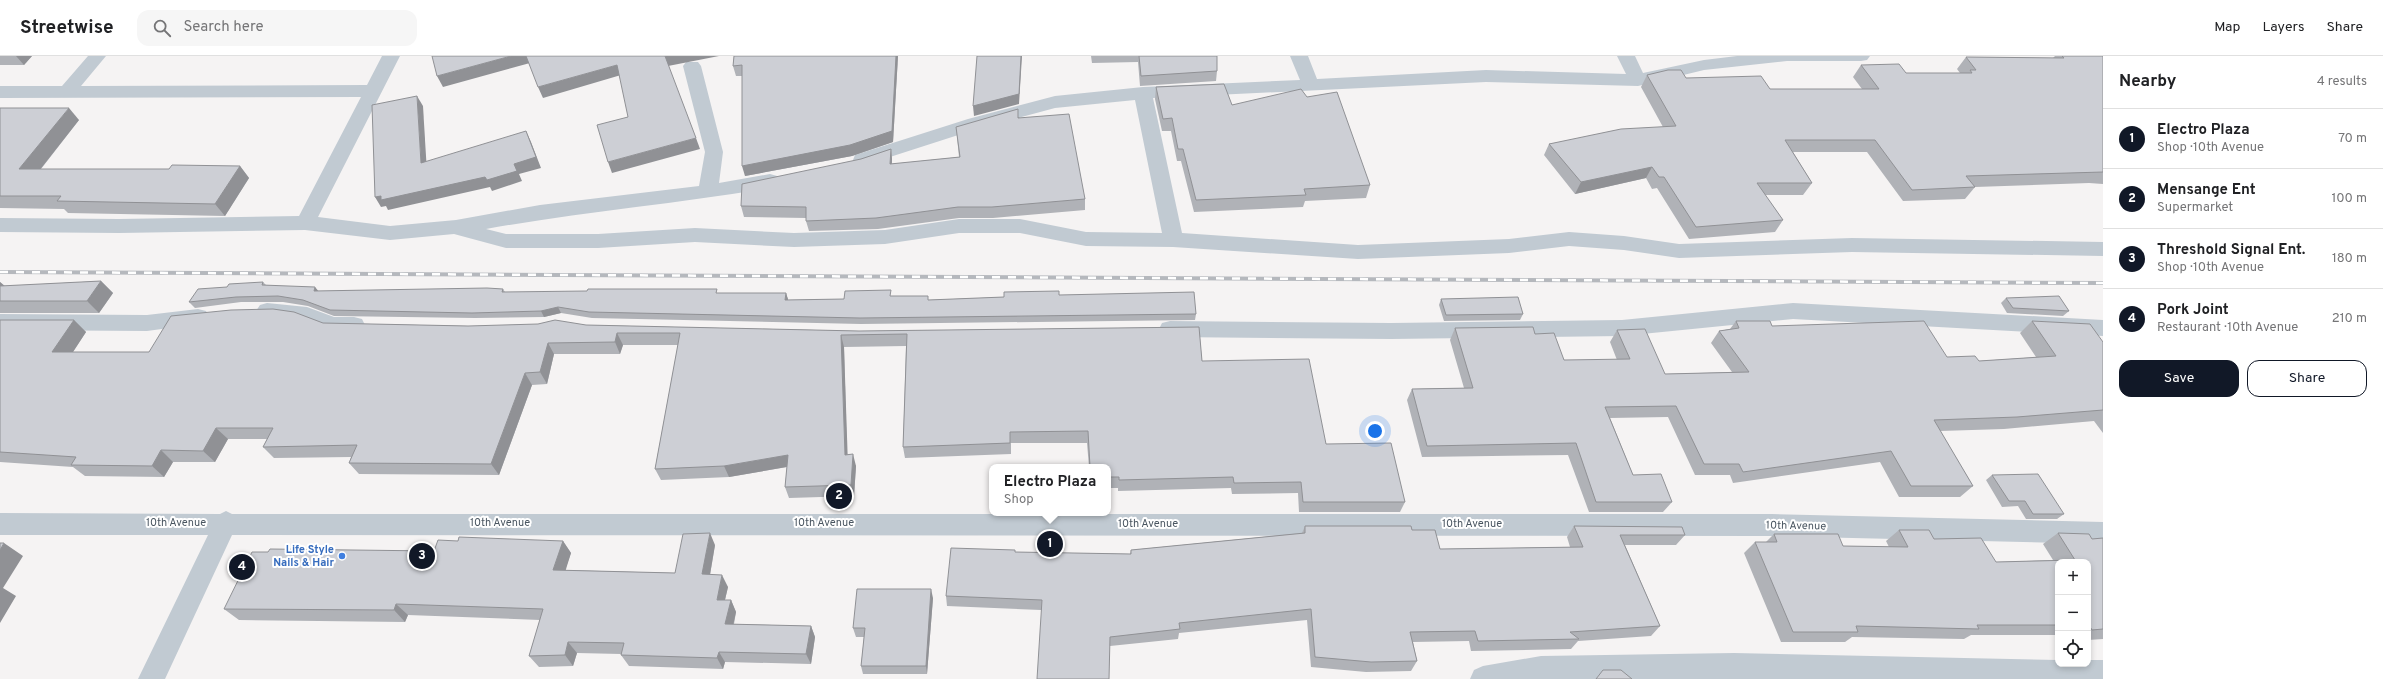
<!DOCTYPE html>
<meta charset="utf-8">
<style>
body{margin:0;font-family:Overpass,sans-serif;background:#f6f6f6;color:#202124}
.controls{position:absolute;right:12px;bottom:12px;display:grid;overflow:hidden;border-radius:8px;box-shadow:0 2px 6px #0003}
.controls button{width:36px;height:36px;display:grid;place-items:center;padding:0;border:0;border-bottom:1px solid #e0e0e0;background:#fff;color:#202124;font:20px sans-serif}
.you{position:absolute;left:1375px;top:375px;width:14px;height:14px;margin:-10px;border:3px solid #fff;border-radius:50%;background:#1a73e8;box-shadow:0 0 0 6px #1a73e833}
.badge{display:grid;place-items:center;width:26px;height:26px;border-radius:50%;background:#111827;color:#fff;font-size:13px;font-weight:700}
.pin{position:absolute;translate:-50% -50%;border:2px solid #fff;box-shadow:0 1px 4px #0006}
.popup{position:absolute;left:989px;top:408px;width:122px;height:52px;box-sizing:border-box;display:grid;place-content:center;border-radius:8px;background:#fff;filter:drop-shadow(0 1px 3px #0005);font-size:13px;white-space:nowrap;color:#757577}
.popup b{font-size:15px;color:#202124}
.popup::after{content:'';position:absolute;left:50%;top:100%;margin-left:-8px;border:8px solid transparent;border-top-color:#fff}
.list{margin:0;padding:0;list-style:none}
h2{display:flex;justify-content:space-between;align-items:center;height:52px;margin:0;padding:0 16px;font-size:17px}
h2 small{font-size:13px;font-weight:400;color:#757577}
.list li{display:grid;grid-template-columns:26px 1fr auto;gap:12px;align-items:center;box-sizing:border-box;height:60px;padding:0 16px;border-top:1px solid #e0e0e0}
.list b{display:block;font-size:15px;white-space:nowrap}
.list p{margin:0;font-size:13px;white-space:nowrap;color:#757577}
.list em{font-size:13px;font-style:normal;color:#757577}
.actions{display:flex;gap:8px;padding:12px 16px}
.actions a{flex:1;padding:9px 0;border:1px solid #111827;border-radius:12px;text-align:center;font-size:14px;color:#111827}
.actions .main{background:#111827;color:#fff}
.icon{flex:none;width:22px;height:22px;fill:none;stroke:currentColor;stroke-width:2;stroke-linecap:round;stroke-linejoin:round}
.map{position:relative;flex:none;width:2103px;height:623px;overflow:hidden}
header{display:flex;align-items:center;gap:24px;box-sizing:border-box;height:56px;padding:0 20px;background:#fff;border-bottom:1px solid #e0e0e0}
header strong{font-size:19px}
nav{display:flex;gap:22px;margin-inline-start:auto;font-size:14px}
.search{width:280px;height:36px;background:#f6f6f6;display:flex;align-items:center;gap:10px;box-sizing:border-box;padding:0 14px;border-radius:12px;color:#757577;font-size:15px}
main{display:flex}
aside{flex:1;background:#fff}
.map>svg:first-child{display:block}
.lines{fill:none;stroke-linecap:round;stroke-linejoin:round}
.minor{fill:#c1cad2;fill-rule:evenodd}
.rail-casing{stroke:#b5b8bd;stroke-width:4}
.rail{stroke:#fff;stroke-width:2.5;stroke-dasharray:8;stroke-linecap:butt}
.wall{fill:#b0b2b7}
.shaded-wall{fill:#909195}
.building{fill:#cdcfd5;stroke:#909195}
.shop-dot{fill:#3f7fe0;stroke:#fff;stroke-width:1.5}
.labels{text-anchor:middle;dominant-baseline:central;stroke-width:4;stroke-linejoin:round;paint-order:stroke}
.street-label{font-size:11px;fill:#4a5661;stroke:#fff}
.shop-label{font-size:11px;font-weight:bold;fill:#366cbe;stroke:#fff;text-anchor:end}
</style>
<header>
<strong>Streetwise</strong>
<div class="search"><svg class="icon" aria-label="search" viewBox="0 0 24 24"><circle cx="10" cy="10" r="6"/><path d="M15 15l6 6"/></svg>Search here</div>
<nav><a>Map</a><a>Layers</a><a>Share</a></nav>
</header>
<main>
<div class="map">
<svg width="2103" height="623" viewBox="0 0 2103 623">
<rect width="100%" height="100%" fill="#f5f3f3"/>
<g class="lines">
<g class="minor">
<path d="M88,0H106L81,30L367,29L382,0H400L318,161L390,170L456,164L540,149L699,130L705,96L683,10L686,6H698L701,10L723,96L719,127L770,118L777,120L780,125L777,130L770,132C676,148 580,156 486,173L506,178H598L695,172L794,177L885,174L959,163H1020L1086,176L1162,177L1135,44L1055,52L980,72L862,110L855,109L853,104L855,99L968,63L1055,40L1143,31L1300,24L1290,0H1308L1317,23L1486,14L1626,18L1617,0H1635L1643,17L1704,4L1737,0H1870L1867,4L1861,5H1787L1704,14L1638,30L1486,26L1153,42L1182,177L1358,189L1509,183L1569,176L1624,180L1679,188L1852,182L2103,186V200L1852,196L1679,202L1624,194L1569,190L1509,197L1358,203L1173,191L1086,190L1020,177H959L885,188L794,191L695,186L598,192H506L454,178L390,184L305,174L119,177L0,176V162L119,163L299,160L361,41L0,42V30H62Z"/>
<path d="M267,247L307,251L334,261H354L362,263L365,269L362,275C336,283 325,271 302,266C288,263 273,265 260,261L256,255L260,249Z"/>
<path d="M1793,247L2103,264V280L1793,263L1622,280L1391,283L1170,281L1162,279L1159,273L1162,267L1170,265L1391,267L1622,264Z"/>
<path d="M198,253L206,255L209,261L206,267L147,275L0,274V258L147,259Z"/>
<path d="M226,455L232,458H1772L2103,466V488L1772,480L232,479L165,623H138L208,479H0V457L220,458Z"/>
<path d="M1734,597L2058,604V608H2088V604H2103V623H1470L1474,614L1483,610L1541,600Z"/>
</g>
<g class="rail-casing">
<path id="rail" d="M0,216L2103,227"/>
</g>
<use href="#rail" class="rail"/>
</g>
<g class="wall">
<path d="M0,0H32L24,9H0Z"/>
<path d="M734,0H898L893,86L852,100L745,120L742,20H736L733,10Z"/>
<path d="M1091,0H1217V15L1216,25L1140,30L1138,6L1092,7Z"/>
<path d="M2055,0H2103V128L2089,127L1975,131L1965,143L1903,145L1867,96H1793L1812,127L1803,139H1765L1783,164L1775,176L1689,183L1657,132L1652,133L1646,122L1575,138L1544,99L1549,88L1663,71L1641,31L1647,19L1686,22L1770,33H1862L1853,21L1861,9L1906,17H1960L1957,13L1966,1L2053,2Z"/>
<path d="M1156,31L1232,49L1370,129L1366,142L1305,145L1303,151L1194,156L1181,105H1177L1171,75H1162L1155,43Z"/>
<path d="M0,52L79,64L41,113H169L240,110L249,122L225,160L68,157L64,153L0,152Z"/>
<path d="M1019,61L1085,143V154L993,162H959L878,173L809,175L806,165V162L744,161L741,150L861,103L891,93L892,103V108L959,101L956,71Z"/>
<path d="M101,225L113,237L99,257H0V226L5,230Z"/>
<path d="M263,226L266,229L318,235L503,233L505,236L718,237H786L788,244L844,243L891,240L928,244L1059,239L1196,258L1195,264L861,268L592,262L561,257L544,261L475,262L334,260L308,250L283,246H241L195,252L189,246Z"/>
<path d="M2006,242L2069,255L2063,260L2007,257L2001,247Z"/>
<path d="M1441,243L1523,258L1520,264L1444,265L1439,249Z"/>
<path d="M0,264H74L86,276L73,296H149L323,267L468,270L586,269L859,275L1199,271L1202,305L1326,388L1405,446L1400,456H1299L1298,437L1232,438L1231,432L1118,435V432H1108V411H1089L1087,387H1011V398L905,402L903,391L906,290L844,291L847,399L856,410L854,440L789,442L785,431L787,411L729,421L661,424L655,413L678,289H623L620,298H554L547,328L532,329L499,419L359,418L349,407L351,401L274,402L263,391L267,383H228L215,406H173L164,421L85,420L73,411L0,406Z"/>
<path d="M1736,265L1772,270L1947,301L1979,305L2036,301L2020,277L2032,265L2103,286V377L2094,365L2004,373L1940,375L1973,430L1960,441H1899L1880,406L1733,427L1730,419H1695L1668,361L1610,362L1633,419L1672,446L1663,456H1589L1568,399L1422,401L1407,344L1412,333L1464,332L1450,284L1455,272L1535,278L1564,304H1617L1610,286L1617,274L1665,318L1732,316L1711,287L1719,275L1730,273Z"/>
<path d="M1992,419L2064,458L2057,463H2026L2018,450L2002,451L1986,424Z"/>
<path d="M1305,470L1412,474L1440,493L1570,491L1567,481L1574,470L1685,479L1676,489H1625L1660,570L1651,580L1578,585L1571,593L1471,595L1469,585L1413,586L1417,605L1411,615L1366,616L1311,611L1307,564L1179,577L1178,583L1110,590L1041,554L947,550L946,540L1015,496L1130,498L1131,494L1302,477Z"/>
<path d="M1899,474L1934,483L1996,506L2053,504L2043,488L2058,477L2092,483L2103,482V583L2088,584V506H2058V579H1971L1964,583L1852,581L1845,586H1781L1744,497L1755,486H1766L1774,478L1843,490L1889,491L1886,485Z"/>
<path d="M458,485H563L571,497L565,514L675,517L715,489L710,519L728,531L725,544H731L736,556L734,568L811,570L815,581L811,608L725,606L723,613L629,610L621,599V598L577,597L573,610L539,611L529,600L540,564L408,559L405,566L239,564L224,553L434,495Z"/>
<path d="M933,542L927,618H863L861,610L864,581H856L853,572Z"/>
</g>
<g class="shaded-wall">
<path d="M16,0H32L24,9Z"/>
<path d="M511,0H527L530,7L443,31L437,20Z"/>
<path d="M664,0H719L668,10Z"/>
<path d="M896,0H898L893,86L852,100L745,120L742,110Z"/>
<path d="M1021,0H1022L1019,48L974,60L973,50Z"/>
<path d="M617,9L621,19L543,42L538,31Z"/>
<path d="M417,40L423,50L427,117L421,107Z"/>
<path d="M69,52L79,64L31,125L19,113Z"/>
<path d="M526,75L531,86L541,112L519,118L522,125L492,135L490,131L388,154L386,150L381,151L375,141L514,108Z"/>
<path d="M696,82L700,93L612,117L608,106Z"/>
<path d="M891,93L892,103L891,118L890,108Z"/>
<path d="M240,110L249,122L225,160L215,148Z"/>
<path d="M1652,111L1646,122L1575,138L1581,126Z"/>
<path d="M101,225L113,237L99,257L87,245Z"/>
<path d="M0,226L10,235L0,240Z"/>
<path d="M315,231L320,237L314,235Z"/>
<path d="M786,237L788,243L787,250L785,244Z"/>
<path d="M558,251L561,257L544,261L541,255Z"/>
<path d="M74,264L86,276L65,308L52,296Z"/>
<path d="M617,277L623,289L620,298L615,286Z"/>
<path d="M841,279L844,291L848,410L845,399Z"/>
<path d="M548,287L554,298L547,328L540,316Z"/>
<path d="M525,317L532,329L499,419L491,408Z"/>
<path d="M216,372L228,383L215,406L203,395Z"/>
<path d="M161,394L173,406L164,421L152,410Z"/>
<path d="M853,398L856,410L854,440L851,429Z"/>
<path d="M788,399L792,410L729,421L724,410Z"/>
<path d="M710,477L715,489L708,530L702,518Z"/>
<path d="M563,485L571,497L562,526L553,514Z"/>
<path d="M4,487L23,500L3,532L16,540L0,567V494Z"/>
<path d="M722,519L728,531L722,556L717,544Z"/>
<path d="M931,533L933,542L927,618L926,610Z"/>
<path d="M731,544L736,556L731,579L725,568Z"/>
<path d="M396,548L408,559L405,566L394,554Z"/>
<path d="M811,570L815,581L811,608L806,598Z"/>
<path d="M568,586L577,597L573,610L565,599Z"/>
<path d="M719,596L725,606L723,613L717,602Z"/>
</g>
<g class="building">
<path d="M432,0H511L437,20Z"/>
<path d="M526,0H665L696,82L608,106L597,69L628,61L617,9L538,31Z"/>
<path d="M734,0H896L892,75L850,89L742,110V9L733,10Z"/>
<path d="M977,0H1021L1019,38L973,50Z"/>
<path d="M1139,0H1217V15L1141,20Z"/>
<path d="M2062,0H2103V116L1966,120L1975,131L1912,134L1875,84H1785L1812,127H1757L1783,164L1696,171L1664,121H1659L1652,111L1581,126L1549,88L1621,73L1676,70L1647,19L1668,14H1681L1686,22L1761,20L1770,33H1879L1861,9L1899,8L1906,17H1972L1970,14H1976L1966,1L2064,2Z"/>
<path d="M1224,28L1232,49L1301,33L1307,41L1337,36L1370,129L1304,133L1306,139L1196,144L1183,93H1178L1172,62L1163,63L1156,31Z"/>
<path d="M417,40L421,107L526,75L536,101L514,108L517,115L487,124L485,121L381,144V140L375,141L372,49Z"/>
<path d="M0,52H69L19,113H169L172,109L240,110L215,148L57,145L61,140H0Z"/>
<path d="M1018,53V62L1069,58L1085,143L992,151H958L876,162L806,165V151L741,150L742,128L861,103L891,93L890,108L960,101L956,71Z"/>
<path d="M101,225L87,245H0V230Z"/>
<path d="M263,226L262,229L315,231L314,235L487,232L503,233L502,236L587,235L588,233H717L716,237H786L785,244L844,243L845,235L891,234L890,240H928V244L1004,241V236L1059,235V239L1194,236L1196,258L860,262L589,256L558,251L541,255L472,257L330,254L303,244L278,240L236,241L189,246L198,233L227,231L229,228Z"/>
<path d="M2059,240L2069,255L2013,252L2006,242Z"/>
<path d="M1518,241L1523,258L1446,259L1441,243Z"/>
<path d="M273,253L294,256L323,267L468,270L538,268L555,264L586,269L859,275L1199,271L1202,305L1309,303L1326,388L1391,387L1405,446H1303L1301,426L1234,427L1233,421L1119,424V421H1108V411H1090L1088,375L1010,376V387L903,391L907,278L841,279L845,399L853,398L851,429L785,431L788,399L724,410L655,413L680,277H617L615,286L548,287L540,316L525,317L491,408L349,407L357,389L263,391L273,372H216L203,395L161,394L152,410L71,409L76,401L0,396V264H74L52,296H149L171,260L231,254Z"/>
<path d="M1736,265H1770L1772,270L1924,265L1947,301L1975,300L1979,305L2056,300L2032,265L2090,268L2103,286V354L2017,361L1934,364L1973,430H1911L1891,395L1743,416L1739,408H1704L1676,350L1605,351L1633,419L1661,418L1672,446H1596L1576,387L1427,390L1412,333L1473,332L1455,272L1533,271L1535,278L1554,277L1564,304L1630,303L1617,274L1645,273L1665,318L1749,316L1719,275L1739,272Z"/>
<path d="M2038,418L2064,458H2033L2025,445H2009L1992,419Z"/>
<path d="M1305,470H1411L1412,474H1435L1440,493L1583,491L1574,470L1682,471L1685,479H1620L1660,570L1570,576L1579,583L1478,585L1475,575L1410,576L1417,605L1371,606L1315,601L1311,553L1179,567L1180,573L1110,581L1109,623H1037L1042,544L946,540L951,492L1015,494V496L1131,498V494L1305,477Z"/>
<path d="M1899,474H1929L1934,483L1981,482L1996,506L2075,504L2058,477L2089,478L2092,483L2103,482V573L2092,574L2089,569H2088V506H2058V569H1977L1979,573L1856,570L1858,576H1793L1755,486H1777L1774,478H1838L1843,490L1908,491Z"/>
<path d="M710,477L702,518L722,519L717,544H731L725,568L811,570L806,598L719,596L717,602L621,599L624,587L568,586L565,599L529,600L543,553L396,548L394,554L224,553L252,496H268L270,493L434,495L438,484L458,485L459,481L563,485L553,514L675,517L683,478Z"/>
<path d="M0,487H4L0,494Z"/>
<path d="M857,533H931L926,610H861L865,572H853Z"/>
<path d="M1603,614H1621L1632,623H1596Z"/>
</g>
<circle class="shop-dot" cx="342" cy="500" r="4"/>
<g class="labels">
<g class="street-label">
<text x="176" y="467">10th Avenue</text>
<text x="500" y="467">10th Avenue</text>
<text x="824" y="467">10th Avenue</text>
<text x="1148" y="468">10th Avenue</text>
<text x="1472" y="468">10th Avenue</text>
<text transform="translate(1796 470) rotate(1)">10th Avenue</text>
</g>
<g class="shop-label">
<text x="334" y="494">Life Style<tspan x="334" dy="13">Nails &amp; Hair</tspan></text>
</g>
</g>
</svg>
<div class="controls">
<button>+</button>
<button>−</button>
<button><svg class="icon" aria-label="locate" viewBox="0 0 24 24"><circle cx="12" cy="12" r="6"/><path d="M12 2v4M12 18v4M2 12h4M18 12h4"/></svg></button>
</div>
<div class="you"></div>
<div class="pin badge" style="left:1050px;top:488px">1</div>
<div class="popup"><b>Electro Plaza</b>Shop</div>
<div class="pin badge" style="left:839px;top:440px">2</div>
<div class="pin badge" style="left:422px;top:500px">3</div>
<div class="pin badge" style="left:242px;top:511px">4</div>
</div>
<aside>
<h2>Nearby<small>4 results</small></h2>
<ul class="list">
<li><span class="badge">1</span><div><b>Electro Plaza</b><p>Shop · 10th Avenue</p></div><em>70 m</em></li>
<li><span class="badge">2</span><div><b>Mensange Ent</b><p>Supermarket</p></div><em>100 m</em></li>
<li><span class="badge">3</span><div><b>Threshold Signal Ent.</b><p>Shop · 10th Avenue</p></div><em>180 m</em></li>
<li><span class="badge">4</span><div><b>Pork Joint</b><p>Restaurant · 10th Avenue</p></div><em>210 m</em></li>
</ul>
<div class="actions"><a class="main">Save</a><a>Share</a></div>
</aside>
</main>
